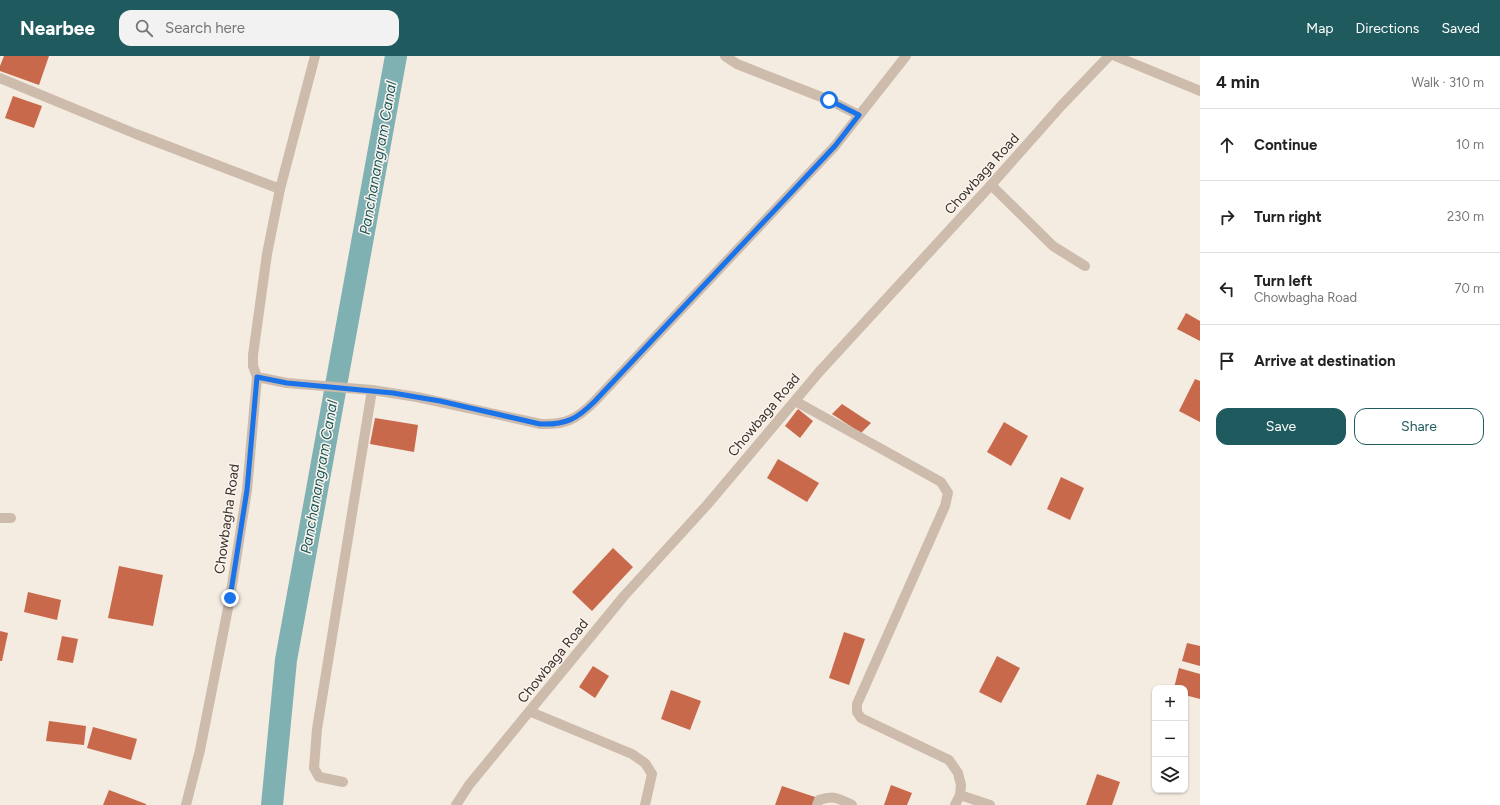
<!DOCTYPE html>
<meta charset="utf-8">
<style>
body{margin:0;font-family:Figtree,sans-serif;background:#f2f2f2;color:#222}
.controls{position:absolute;right:12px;bottom:12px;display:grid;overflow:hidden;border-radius:8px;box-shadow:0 1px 3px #0004}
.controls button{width:36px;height:36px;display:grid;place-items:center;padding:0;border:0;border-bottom:1px solid #e0e0e0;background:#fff;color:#222;font:20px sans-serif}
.stop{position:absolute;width:12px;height:12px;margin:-9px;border:3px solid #1a73e8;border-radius:50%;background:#fff}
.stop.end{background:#1a73e8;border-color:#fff;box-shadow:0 1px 4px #0008}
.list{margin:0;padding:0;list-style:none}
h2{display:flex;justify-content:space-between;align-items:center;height:52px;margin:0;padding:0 16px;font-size:17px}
h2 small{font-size:13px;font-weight:400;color:#767676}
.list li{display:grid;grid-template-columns:26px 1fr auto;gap:12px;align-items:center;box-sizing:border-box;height:72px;padding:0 16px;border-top:1px solid #e0e0e0}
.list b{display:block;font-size:15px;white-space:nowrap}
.list p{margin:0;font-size:13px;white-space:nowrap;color:#767676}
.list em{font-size:13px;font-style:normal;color:#767676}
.actions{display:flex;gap:8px;padding:12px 16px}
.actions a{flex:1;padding:9px 0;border:1px solid #1f5a5e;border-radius:12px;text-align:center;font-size:14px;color:#1f5a5e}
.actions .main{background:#1f5a5e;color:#fff}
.icon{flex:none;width:22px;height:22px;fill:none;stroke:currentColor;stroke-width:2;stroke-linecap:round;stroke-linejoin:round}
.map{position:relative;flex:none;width:1200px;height:749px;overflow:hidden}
header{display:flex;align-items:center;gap:24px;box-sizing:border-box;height:56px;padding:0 20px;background:#1f5a5e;color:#fff}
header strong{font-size:19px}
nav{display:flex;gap:22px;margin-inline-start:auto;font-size:14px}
.search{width:280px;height:36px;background:#f2f2f2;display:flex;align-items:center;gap:10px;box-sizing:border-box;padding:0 14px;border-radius:12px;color:#767676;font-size:15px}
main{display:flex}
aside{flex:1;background:#fff}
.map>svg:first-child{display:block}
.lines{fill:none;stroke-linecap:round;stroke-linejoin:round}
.canal{stroke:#7fb0b2;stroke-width:22}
.building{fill:#c8694b}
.minor{stroke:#cdbbac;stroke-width:10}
.route{stroke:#1a73e8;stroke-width:5}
.labels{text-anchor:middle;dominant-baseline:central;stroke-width:3;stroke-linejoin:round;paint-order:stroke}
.street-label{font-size:14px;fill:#3b302b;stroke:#fbf5ee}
.water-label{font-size:15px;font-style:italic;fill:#1f5a5e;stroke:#fbf5ee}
</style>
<header>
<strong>Nearbee</strong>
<div class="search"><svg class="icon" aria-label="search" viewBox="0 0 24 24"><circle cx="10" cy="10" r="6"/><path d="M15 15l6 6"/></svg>Search here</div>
<nav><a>Map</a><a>Directions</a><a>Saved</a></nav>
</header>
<main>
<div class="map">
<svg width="1200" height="749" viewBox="0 0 1200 749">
<rect width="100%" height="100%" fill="#f4ebe1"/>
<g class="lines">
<path class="canal" d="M272,749L286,604L396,0"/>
</g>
<g class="building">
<path d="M4,0H49L39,29L0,15V10Z"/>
<path d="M13,40L42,50L34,72L5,62Z"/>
<path d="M1186,257L1200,265V285L1177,273Z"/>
<path d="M1195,323L1200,325V366L1179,355Z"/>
<path d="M842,348L871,367L861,377L832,358Z"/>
<path d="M798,353L813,365L800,382L785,370Z"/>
<path d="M375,362L418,369L414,396L370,388Z"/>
<path d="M1004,366L1028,380L1011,410L987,396Z"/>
<path d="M778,403L819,427L807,446L767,422Z"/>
<path d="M1061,421L1084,432L1070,464L1047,453Z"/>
<path d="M613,492L633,511L592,555L572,536Z"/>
<path d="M119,510L163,519L153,570L108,562Z"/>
<path d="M28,536L61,544L57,564L24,556Z"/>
<path d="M0,575L8,577L2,605H0Z"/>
<path d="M844,576L865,583L849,629L829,622Z"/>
<path d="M62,580L78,583L73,607L57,604Z"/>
<path d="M1187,587L1200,590V610L1182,605Z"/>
<path d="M997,600L1020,612L1001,647L979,636Z"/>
<path d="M593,610L609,620L595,642L579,631Z"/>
<path d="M1179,612L1200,618V643L1185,639V632H1174Z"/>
<path d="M671,634L701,645L690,674L661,663Z"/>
<path d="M49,665L86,670L84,689L46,685Z"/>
<path d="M93,671L137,683L131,704L87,692Z"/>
<path d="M1097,718L1120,726L1112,749H1086Z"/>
<path d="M891,729L912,737L907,749H884Z"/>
<path d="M782,730L815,741L813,749H775Z"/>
<path d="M109,734L146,748V749H103Z"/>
</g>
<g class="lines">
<g class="minor">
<path d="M315,0L280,133L267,198L253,299V310L257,321L287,327L372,334L417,341L541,368C566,369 577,363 595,345L835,90L906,0"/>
<path d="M725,0L737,8L829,44L859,59"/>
<path d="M1115,0L1200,35"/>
<path d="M0,22L136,78L280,133"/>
<path d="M991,129L1053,190L1085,210"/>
<path d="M795,345L941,426L948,437L945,450L857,648V656L861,662L949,704L958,717L961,729L960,739L955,749"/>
<path d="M0,462H11"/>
<path d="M531,656L632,698L645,707L652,718L645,749"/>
<path d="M343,726L319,721L314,712L317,673L372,334"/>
<path d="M960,739L990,749"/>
<path d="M186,749L200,694L230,542L247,434L257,321"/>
<path d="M456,749L469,729L624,540L707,449L820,315L991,129L1061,50L1109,0"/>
<path d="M817,749L819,744C834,739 838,742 852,749"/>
</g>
</g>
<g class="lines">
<path class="route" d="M230,542L247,434L257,321L287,327L393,337L440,345L540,368C566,369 577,363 595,345L835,90L859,59L829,44"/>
</g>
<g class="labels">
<g class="street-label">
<text transform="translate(982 118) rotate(-48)">Chowbaga Road</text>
<text transform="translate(764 359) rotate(-50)">Chowbaga Road</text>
<text transform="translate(227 463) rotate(-82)">Chowbagha Road</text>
<text transform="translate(553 605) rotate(-51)">Chowbaga Road</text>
</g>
<g class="water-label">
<text transform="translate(378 102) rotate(-80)">Panchanangram Canal</text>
<text transform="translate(319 421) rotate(-80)">Panchanangram Canal</text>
</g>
</g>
</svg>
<div class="controls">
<button>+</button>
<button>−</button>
<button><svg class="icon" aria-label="layers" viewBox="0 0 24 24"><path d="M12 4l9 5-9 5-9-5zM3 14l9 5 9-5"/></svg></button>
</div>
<div class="stop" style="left:829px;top:44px"></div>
<div class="stop end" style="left:230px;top:542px"></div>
</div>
<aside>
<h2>4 min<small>Walk · 310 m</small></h2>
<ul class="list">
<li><svg class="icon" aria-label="ahead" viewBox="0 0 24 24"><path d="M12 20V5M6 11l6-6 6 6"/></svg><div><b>Continue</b></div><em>10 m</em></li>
<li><svg class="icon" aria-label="right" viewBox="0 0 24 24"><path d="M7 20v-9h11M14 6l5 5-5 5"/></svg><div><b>Turn right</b></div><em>230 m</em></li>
<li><svg class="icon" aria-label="left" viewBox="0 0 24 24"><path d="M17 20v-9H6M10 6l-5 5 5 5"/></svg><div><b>Turn left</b><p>Chowbagha Road</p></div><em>70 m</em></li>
<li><svg class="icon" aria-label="arrive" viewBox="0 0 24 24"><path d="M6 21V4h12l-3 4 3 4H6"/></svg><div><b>Arrive at destination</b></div></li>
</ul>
<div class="actions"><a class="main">Save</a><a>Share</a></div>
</aside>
</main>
